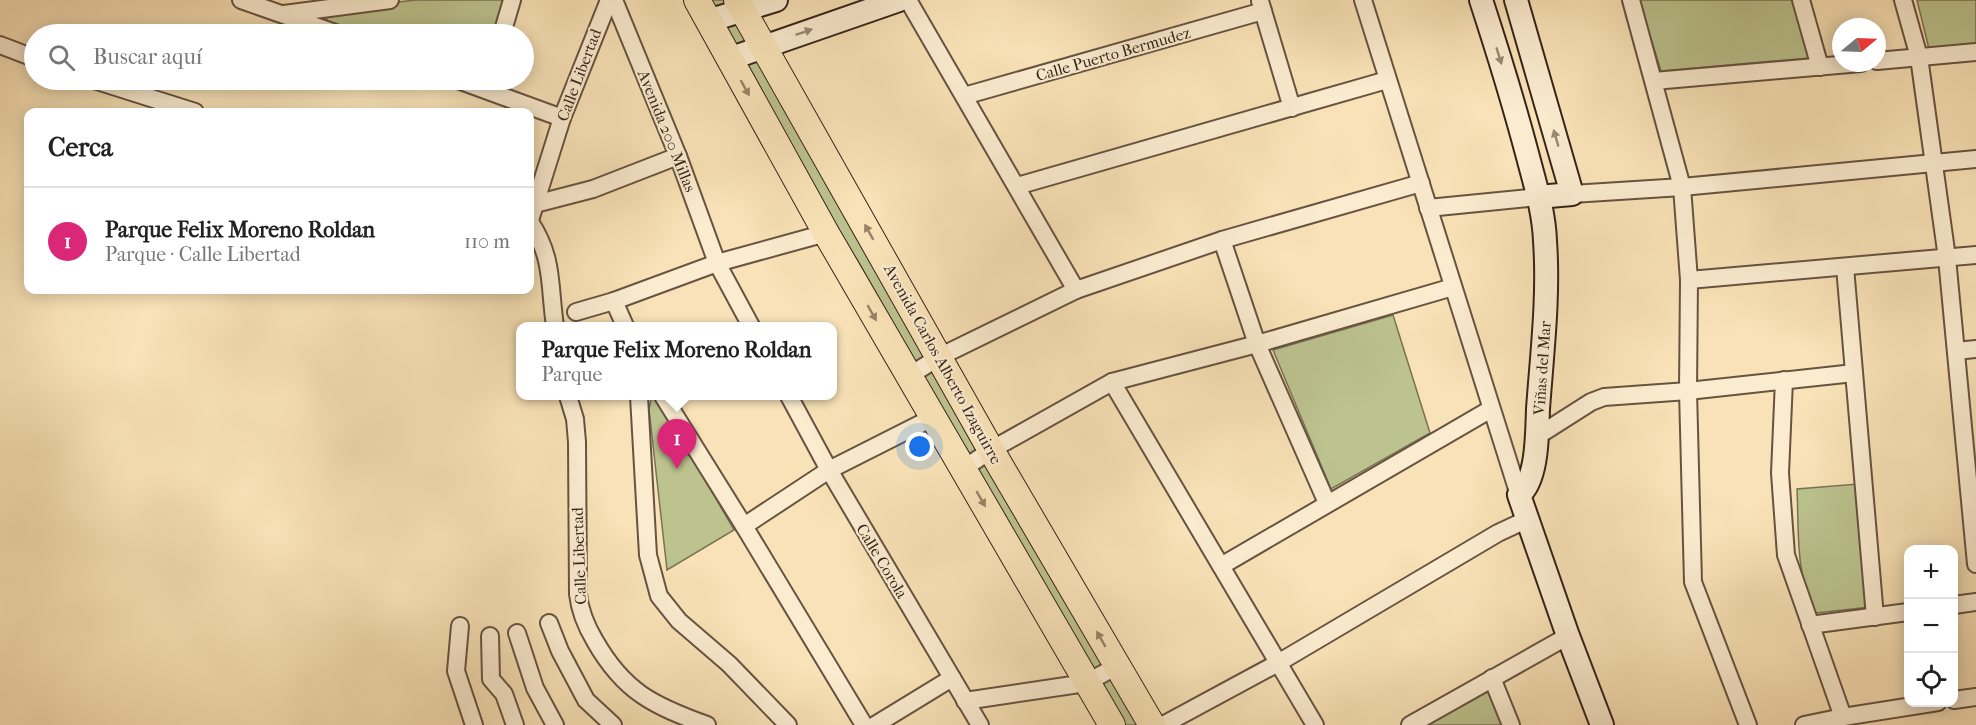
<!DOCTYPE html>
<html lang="es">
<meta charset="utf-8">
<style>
body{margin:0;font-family:"IM FELL French Canon",serif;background:#f2f2f2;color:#222}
.controls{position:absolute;right:18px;bottom:18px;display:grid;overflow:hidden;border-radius:12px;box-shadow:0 3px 15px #0003}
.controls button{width:54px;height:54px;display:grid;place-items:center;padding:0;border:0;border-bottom:2px solid #e0e0e0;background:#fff;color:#222;font:30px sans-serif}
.compass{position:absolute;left:1832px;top:18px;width:54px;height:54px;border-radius:50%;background:#fff;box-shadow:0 3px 15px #0003;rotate:71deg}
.you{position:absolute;left:920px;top:447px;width:21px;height:21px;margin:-15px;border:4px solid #fff;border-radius:50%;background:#1a73e8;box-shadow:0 0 0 9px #1a73e833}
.badge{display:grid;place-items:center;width:39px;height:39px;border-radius:50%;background:#db2777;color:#fff;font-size:20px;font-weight:700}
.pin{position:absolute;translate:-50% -50px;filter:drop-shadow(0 2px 3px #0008)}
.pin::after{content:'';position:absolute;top:32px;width:21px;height:18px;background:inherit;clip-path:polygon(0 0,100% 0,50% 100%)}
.popup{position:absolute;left:516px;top:322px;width:321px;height:78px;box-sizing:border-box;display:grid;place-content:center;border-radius:12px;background:#fff;filter:drop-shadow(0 2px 4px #0005);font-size:20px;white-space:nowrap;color:#767676}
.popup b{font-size:22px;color:#222}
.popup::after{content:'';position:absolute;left:50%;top:100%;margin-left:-12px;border:12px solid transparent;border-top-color:#fff}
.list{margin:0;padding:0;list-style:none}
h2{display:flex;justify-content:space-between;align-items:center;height:78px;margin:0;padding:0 24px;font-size:26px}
h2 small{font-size:20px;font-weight:400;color:#767676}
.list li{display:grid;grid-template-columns:39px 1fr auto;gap:18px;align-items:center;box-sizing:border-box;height:108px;padding:0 24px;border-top:2px solid #e0e0e0}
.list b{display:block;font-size:22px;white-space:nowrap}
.list p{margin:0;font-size:20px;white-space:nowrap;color:#767676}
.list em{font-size:20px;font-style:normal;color:#767676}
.icon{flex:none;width:33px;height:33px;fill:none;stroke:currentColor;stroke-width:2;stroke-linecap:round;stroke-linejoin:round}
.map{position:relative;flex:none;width:1976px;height:725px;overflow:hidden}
.search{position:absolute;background:#fff;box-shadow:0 3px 15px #0003;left:24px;top:24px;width:510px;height:66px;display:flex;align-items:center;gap:15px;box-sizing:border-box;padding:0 21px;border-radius:33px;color:#767676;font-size:22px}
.panel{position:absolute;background:#fff;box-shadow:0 3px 15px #0003;left:24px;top:108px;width:510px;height:186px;border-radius:12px}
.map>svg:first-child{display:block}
.green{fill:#bcc38f;stroke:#797354;stroke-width:1.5}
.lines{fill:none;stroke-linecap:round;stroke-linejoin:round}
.street-casing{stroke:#675341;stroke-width:20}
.secondary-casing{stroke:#36231a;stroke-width:26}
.primary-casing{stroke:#36231a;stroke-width:28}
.street{stroke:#fbecd0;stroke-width:16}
.secondary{stroke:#fbecd0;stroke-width:22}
.primary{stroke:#f9e2b7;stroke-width:26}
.oneway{fill:#988875}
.oneway2{fill:#988268}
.labels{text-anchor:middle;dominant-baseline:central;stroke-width:4.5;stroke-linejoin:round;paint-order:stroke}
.street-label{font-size:16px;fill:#36231a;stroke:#fbecd0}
</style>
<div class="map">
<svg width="1976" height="725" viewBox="0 0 1976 725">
<rect width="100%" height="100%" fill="#f9e2b7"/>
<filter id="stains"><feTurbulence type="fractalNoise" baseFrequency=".00333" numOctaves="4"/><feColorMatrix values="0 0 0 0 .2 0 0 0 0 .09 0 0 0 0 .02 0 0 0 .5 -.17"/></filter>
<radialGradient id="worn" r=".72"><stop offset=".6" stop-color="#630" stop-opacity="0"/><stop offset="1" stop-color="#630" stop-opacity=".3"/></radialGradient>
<g class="green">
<path d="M416,0H508L497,34H360L329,23L326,18L327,13L335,9Z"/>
<path d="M709,0H726L1141,725H1122L859,263L821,202Z"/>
<path d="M1639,0H1792L1810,58L1661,71Z"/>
<path d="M1917,0H1976V44L1929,49Z"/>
<path d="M1393,315L1430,433L1331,489L1273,350Z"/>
<path d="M654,398L658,399L661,403L734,530L667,570L649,409L651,400Z"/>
<path d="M1858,484L1870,607L1816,613C1795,575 1799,532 1797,489Z"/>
<path d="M1493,688L1509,725H1427Z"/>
</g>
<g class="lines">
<g class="street-casing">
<g id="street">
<path d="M241,0L338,34"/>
<path d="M614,0L678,156L717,263L751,326"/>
<path d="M908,0L1076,290"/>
<path d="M1363,0L1519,495"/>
<path d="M1631,0L1682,187L1689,280L1688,391L1693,582L1748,725"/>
<path d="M1801,0L1820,67"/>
<path d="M1903,0L1919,57L1947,258L1976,564"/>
<path d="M1260,1L1292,108"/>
<path d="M284,14L390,0"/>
<path d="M502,34L512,0"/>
<path d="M0,45L34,58"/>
<path d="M1877,61L1976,52"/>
<path d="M94,80L195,112"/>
<path d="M458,80L562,118"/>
<path d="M1654,81L1861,63"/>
<path d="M964,96L1263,11"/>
<path d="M1017,186L1387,80"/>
<path d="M1572,194L1682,187L1976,159"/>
<path d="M535,204L593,189L678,156"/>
<path d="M1428,208L1538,197"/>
<path d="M530,220L562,118L609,0"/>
<path d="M530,222C554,258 549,286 555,326"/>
<path d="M1222,240L1257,344L1327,503"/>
<path d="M1845,267L1875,617"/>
<path d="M1689,280L1976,255"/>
<path d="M614,301L625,326"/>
<path d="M576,312L614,301L717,263L826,233"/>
<path d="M1956,351L1976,349"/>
<path d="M909,376L939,357L1076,290L1222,240L1421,183"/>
<path d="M1784,380L1780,473L1786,555L1843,717"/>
<path d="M1112,382L1315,725"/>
<path d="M568,396L575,419L577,442L578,594C580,612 586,626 595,641C624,692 654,706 707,725"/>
<path d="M639,396L648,555L659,596L679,621L729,664L788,725"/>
<path d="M663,396L744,526L864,725"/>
<path d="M789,396L829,470L980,725"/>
<path d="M1536,437L1591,402L1604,397L1688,391L1854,373"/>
<path d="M963,469L991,450L1112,382L1257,344L1453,287"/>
<path d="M744,526L829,470L932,418"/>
<path d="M1221,566L1491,409"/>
<path d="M1954,605L1976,602"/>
<path d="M549,623L560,651L586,700L613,725"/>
<path d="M1810,625L1908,612"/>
<path d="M460,626L456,671L474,725"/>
<path d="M517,633L535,688L555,725"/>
<path d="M490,636L491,679L504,694L515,725"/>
<path d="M1492,678L1511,725"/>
<path d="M1954,700L1976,697"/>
<path d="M965,701L1086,683L1117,666"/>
<path d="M875,725L952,678"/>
<path d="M1163,725L1278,663L1498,533L1528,519"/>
<path d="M1410,725L1568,636"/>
<path d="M1804,725L1843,717L1938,702"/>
</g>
</g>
<g class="secondary-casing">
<g id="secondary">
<path d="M1481,0C1498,52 1514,104 1528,157C1535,184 1544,212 1545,241C1549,297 1542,353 1538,409C1537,433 1538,479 1519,495L1568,636L1602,725"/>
<path d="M1516,0L1572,194L1538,197"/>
<path d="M708,21L776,0"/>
<path d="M729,59L899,0"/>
</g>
</g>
<g class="primary-casing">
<g id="primary">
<path d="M697,0L826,233L1112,725"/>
<path d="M737,0L991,450L1152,725"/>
</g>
</g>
<use href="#street" class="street"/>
<use href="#secondary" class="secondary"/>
<use href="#primary" class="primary"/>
</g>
<defs><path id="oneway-solid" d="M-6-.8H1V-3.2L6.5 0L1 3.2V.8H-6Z" transform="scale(1.5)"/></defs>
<g class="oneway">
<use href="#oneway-solid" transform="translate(804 32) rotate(-19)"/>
<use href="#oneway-solid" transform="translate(1499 56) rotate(73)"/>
<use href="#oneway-solid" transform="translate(1556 138) rotate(-106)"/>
</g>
<g class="oneway2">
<use href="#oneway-solid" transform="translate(745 88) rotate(61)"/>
<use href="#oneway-solid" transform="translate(869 232) rotate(-119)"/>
<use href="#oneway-solid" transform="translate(872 313) rotate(60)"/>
<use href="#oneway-solid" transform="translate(981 499) rotate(60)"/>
<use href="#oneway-solid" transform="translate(1101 639) rotate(-120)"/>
</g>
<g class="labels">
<g class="street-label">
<text transform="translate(1113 54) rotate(-16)">Calle Puerto Bermudez</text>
<text transform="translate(579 75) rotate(-69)">Calle Libertad</text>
<text transform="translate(667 131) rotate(68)">Avenida 200 Millas</text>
<text transform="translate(943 364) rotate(61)">Avenida Carlos Alberto Izaguirre</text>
<text transform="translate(1542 368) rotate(-86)">Viñas del Mar</text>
<text transform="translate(579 556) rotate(-92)">Calle Libertad</text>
<text transform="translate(882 561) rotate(59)">Calle Corola</text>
</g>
</g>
<rect width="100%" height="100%" filter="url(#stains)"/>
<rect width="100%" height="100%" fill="url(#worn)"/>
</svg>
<div class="controls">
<button>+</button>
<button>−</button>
<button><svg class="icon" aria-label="locate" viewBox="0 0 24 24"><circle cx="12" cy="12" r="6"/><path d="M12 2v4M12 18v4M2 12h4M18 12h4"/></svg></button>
</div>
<svg class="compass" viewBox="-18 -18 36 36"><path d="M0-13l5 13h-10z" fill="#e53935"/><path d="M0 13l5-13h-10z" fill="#767676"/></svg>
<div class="you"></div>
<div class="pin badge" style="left:677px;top:469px">1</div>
<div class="popup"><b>Parque Felix Moreno Roldan</b>Parque</div>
<div class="search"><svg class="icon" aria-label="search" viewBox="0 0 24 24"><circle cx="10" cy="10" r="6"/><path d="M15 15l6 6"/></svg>Buscar aquí</div>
<section class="panel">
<h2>Cerca<small></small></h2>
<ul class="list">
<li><span class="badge">1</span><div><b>Parque Felix Moreno Roldan</b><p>Parque · Calle Libertad</p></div><em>110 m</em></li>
</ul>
</section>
</div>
